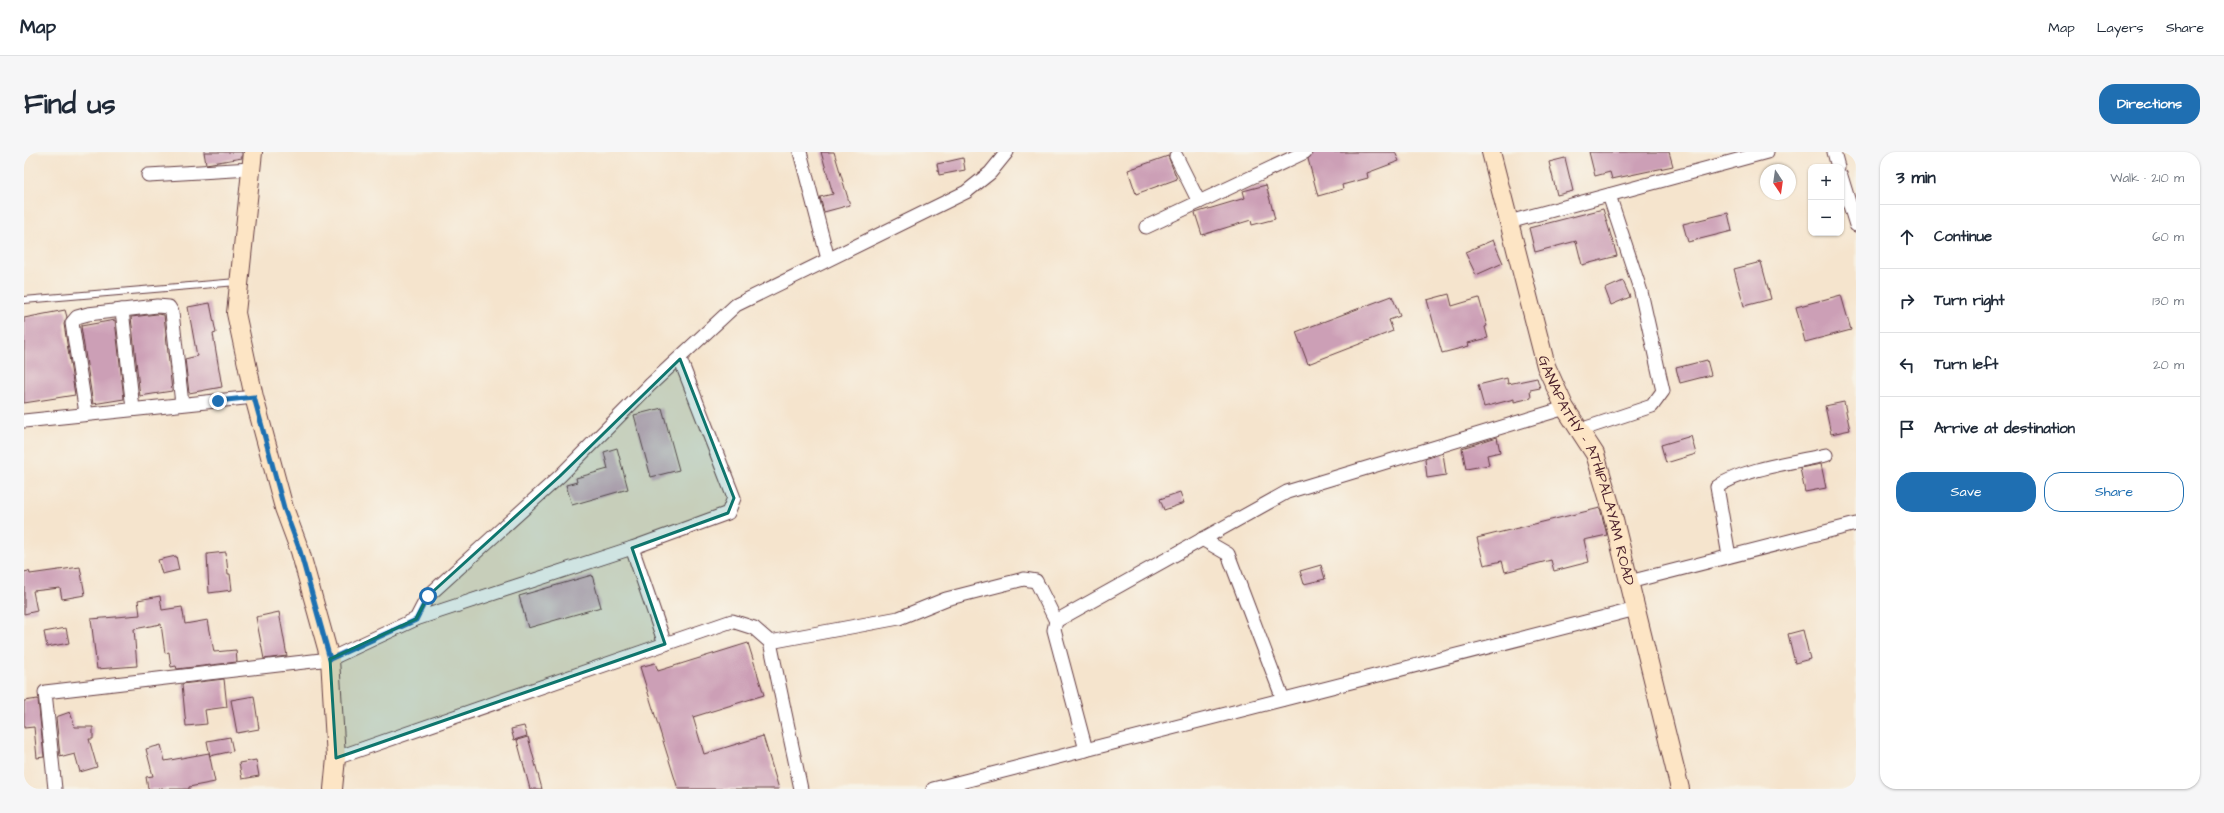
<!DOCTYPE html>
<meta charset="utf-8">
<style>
body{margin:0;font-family:"Architects Daughter",sans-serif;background:#f6f6f7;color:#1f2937}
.controls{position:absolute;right:12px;top:12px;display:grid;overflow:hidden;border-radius:8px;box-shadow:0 1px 3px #0004}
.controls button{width:36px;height:36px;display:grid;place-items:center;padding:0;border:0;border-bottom:1px solid #e0e1e3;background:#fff;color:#1f2937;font:20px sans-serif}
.compass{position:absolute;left:1736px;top:12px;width:36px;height:36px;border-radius:50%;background:#fff;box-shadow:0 1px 3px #0004;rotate:167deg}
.stop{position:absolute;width:12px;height:12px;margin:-9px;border:3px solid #1f6fb2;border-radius:50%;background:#fff}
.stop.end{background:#1f6fb2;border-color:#fff;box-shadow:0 1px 4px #0008}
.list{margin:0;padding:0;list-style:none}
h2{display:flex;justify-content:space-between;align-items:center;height:52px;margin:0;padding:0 16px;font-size:17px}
h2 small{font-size:13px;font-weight:400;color:#747a83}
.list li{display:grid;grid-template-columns:26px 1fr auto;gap:12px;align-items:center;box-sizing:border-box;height:64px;padding:0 16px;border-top:1px solid #e0e1e3}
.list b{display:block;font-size:15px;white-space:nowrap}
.list em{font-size:13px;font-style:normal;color:#747a83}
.actions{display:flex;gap:8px;padding:12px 16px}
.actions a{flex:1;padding:9px 0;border:1px solid #1f6fb2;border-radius:16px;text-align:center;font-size:14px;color:#1f6fb2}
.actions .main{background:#1f6fb2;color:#fff}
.icon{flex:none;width:22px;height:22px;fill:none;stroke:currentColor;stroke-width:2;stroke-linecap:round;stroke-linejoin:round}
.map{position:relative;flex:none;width:1832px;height:637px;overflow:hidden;border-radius:16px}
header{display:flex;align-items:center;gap:24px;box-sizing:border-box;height:56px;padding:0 20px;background:#fff;border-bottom:1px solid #e0e1e3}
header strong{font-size:19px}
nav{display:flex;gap:22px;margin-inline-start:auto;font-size:14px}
.intro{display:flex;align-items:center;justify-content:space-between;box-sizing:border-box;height:96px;padding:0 24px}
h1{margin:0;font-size:28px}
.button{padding:10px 18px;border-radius:16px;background:#1f6fb2;color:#fff;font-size:14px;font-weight:700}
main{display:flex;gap:24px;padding:0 24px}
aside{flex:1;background:#fff;border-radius:16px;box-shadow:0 1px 3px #0004}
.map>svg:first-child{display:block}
.building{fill:#cc9fb6}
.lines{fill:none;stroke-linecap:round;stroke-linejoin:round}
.lane-casing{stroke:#643d43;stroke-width:8}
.street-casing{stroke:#643d43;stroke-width:15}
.secondary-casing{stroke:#643d43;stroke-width:20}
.lane{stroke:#fff;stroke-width:6}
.street{stroke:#fff;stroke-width:13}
.secondary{stroke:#fde5c5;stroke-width:18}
.route{stroke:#1f6fb2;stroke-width:5}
.marked{fill:#0f766e;fill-opacity:0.2;stroke:#0f766e;stroke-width:3;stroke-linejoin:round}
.labels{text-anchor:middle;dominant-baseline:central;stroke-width:3;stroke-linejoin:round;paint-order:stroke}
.street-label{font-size:15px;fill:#4a1f2b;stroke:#f7f3e8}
</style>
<header>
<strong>Map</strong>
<nav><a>Map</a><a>Layers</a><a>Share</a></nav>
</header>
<div class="intro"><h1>Find us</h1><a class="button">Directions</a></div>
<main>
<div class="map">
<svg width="1832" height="637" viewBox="0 0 1832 637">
<rect width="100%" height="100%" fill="#f7f3e8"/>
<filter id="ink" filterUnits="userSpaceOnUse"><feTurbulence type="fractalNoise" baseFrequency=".025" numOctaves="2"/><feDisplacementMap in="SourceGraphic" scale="8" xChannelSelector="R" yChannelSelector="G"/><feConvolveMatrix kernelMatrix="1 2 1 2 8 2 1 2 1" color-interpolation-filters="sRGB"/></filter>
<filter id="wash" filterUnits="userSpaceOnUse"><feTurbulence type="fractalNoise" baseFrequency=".012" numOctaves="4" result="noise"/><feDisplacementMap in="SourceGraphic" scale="16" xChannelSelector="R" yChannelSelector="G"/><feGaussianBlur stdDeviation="0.9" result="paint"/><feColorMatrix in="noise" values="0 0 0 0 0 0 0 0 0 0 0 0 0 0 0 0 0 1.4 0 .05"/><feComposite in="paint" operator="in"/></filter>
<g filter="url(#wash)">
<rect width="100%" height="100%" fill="#f5e4cd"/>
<g id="blocks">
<g class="building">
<path d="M180,0H218V6L182,12Z"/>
<path d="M797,0H810L826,53L800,60L796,45L809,42Z"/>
<path d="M1289,0H1371L1375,9L1343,21L1344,26L1318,33L1319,37L1294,44L1284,7Z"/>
<path d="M1565,0H1645L1649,14L1588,27L1586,20L1571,24Z"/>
<path d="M1144,4L1153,27L1112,42L1104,18Z"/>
<path d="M939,6L941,18L915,23L913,12Z"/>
<path d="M1541,6L1549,39L1533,43L1525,10Z"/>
<path d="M1242,33L1251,67L1228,73L1227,68L1178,83L1171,61L1221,46L1219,39Z"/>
<path d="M1579,57L1593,104L1558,113L1552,89L1511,100L1505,76Z"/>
<path d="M1704,61L1708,79L1664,90L1659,72Z"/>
<path d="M1469,88L1479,111L1452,123L1441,100Z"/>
<path d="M1737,110L1747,147L1720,154L1710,117Z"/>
<path d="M1599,129L1606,145L1587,153L1581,137Z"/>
<path d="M1425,142L1428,154L1455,146L1463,174L1461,175L1464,186L1444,191L1445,194L1418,201L1403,148Z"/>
<path d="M1817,143L1827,178L1781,190L1772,155Z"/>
<path d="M1368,144L1376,164L1365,168L1369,179L1284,212L1272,180Z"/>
<path d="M186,151L192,181L189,182L198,235L165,241L161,207L173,204L164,155Z"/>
<path d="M41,158L43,165L40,172L51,243L0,251V166Z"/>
<path d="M133,162L140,163L148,239L116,244L107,165Z"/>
<path d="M91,168L100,247L69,252L57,174Z"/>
<path d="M1683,208L1687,223L1656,231L1652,216Z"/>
<path d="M1483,226L1484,232L1513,226L1516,236L1506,238L1507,246L1490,250V247L1460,255L1454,233Z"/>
<path d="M1820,250L1826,278L1807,282L1801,254Z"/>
<path d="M638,256L655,318L627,325L610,263Z"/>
<path d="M1667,284L1672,302L1642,311L1637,293Z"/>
<path d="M1473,285L1476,300L1463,303L1465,313L1442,317L1438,296Z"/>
<path d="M593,296L604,337L548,353L542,333L553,330L552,326L584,317L580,300Z"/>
<path d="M1419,301L1422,323L1403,326L1401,307Z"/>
<path d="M1797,312L1802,336L1781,340L1776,316Z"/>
<path d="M1156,340L1160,351L1140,358L1136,347Z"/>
<path d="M1576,356L1583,383L1560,388L1565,410L1530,419L1527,408L1481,420L1478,409L1460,413L1453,386Z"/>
<path d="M202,400L204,422H206L208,438L185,441L183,402Z"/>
<path d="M152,404L155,418L138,422L134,408Z"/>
<path d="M1297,413L1301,427L1280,432L1276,419Z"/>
<path d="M56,415L61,443L38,447L36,436L9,439L13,459L0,462V420L5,419L6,422Z"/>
<path d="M568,423L577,455L504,476L495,444Z"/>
<path d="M136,444L138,458L158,455L161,472L184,468L190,500L212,498L213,510L153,517L152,514L147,515L145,500L141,501L137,472L110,477L113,514L73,517L67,467L116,463L114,448Z"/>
<path d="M255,460L263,504L240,507L232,465Z"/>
<path d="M42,476L45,491L23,495L20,480Z"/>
<path d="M1779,478L1786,507L1771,511L1764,482Z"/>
<path d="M724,491L740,543L669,565L680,602L739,584L755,637H654L616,515L631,511L634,519Z"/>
<path d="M200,527L203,555L181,558L183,572L162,574L158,532Z"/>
<path d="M230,544L235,577L213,581L207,548Z"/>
<path d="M14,547L20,605L13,606L10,575L0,576V549Z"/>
<path d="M46,560L51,575H69V587H65L73,615L56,620L51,602L39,605V603L36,604L32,565Z"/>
<path d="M500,574L503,584L490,588L487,577Z"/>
<path d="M206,585L209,599L186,604L183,589Z"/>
<path d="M504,585L518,637H506L493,588Z"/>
<path d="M137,593L141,609L185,601L191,630L165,635V637H124L122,625L129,624L122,597Z"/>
<path d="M232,608L235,624L218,627L215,611Z"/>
</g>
</g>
</g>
<g filter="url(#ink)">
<use href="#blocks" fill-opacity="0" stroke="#643d43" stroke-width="1"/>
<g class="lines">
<g class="lane-casing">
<path id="lane" d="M0,148L213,130"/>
</g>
<g class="street-casing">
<g id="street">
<path d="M776,0L804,107"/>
<path d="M1810,0L1814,15"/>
<path d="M1152,4L1175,50"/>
<path d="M124,23L227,17"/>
<path d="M1817,24L1832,73"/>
<path d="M1485,70L1743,0"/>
<path d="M1122,75L1281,0"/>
<path d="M98,158L109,257"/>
<path d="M62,261L48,171L53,165L64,162L133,154L145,155L148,160L158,252"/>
<path d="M0,269L230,245"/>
<path d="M1556,278L1628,254L1639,239L1617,140L1585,43"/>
<path d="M1178,387L1204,402L1259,547"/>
<path d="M1705,404L1693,335C1718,317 1771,310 1802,303"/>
<path d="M1605,430L1832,372"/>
<path d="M392,467L608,396L704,361L710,346L656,207"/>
<path d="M1032,469L1263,340L1541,256"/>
<path d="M746,490L875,466L922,447L1000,427L1012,429L1032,469L1030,478L1062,598"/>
<path d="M641,492L708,469L730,476L746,490L777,637"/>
<path d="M312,606L641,492L608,396"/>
<path d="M31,637L21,540L306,507L392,467L404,444L536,324L626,233L712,153L942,40L966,21L983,0"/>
<path d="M909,637L1612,457"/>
</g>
</g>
<g class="secondary-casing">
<g id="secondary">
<path d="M229,0L212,161L230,245L260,356L276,399L306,507L312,606L309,637"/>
<path id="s1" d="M1467,0L1522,214L1541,256L1571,302L1586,352L1656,637"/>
</g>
</g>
<use href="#lane" class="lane"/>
<use href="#street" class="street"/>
<use href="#secondary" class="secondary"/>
</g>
</g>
<g class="lines" filter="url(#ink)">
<path class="route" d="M194,249L230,245L260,356L276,399L306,507L392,468L404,444"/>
</g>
<path class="marked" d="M656,207L710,346L704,361L608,396L641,492L312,606L306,507L392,467L404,444L536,324Z"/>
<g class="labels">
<g class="street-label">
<text stroke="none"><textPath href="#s1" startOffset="334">GANAPATHY - ATHIPALAYAM ROAD</textPath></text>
</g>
</g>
</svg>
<div class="controls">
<button>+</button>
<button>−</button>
</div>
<svg class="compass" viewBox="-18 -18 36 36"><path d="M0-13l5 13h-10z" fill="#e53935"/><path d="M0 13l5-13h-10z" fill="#747a83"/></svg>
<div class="stop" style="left:404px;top:444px"></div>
<div class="stop end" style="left:194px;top:249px"></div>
</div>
<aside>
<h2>3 min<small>Walk · 210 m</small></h2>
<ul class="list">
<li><svg class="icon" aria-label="ahead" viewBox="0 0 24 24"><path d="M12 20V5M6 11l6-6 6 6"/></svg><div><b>Continue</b></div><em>60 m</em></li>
<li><svg class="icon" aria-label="right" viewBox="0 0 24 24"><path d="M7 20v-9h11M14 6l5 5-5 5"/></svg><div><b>Turn right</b></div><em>130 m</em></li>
<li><svg class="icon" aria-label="left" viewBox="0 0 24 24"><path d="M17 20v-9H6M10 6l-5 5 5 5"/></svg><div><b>Turn left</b></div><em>20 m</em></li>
<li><svg class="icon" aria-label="arrive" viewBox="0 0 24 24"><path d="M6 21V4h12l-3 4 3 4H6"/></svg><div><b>Arrive at destination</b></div></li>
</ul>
<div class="actions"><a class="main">Save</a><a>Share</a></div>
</aside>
</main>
